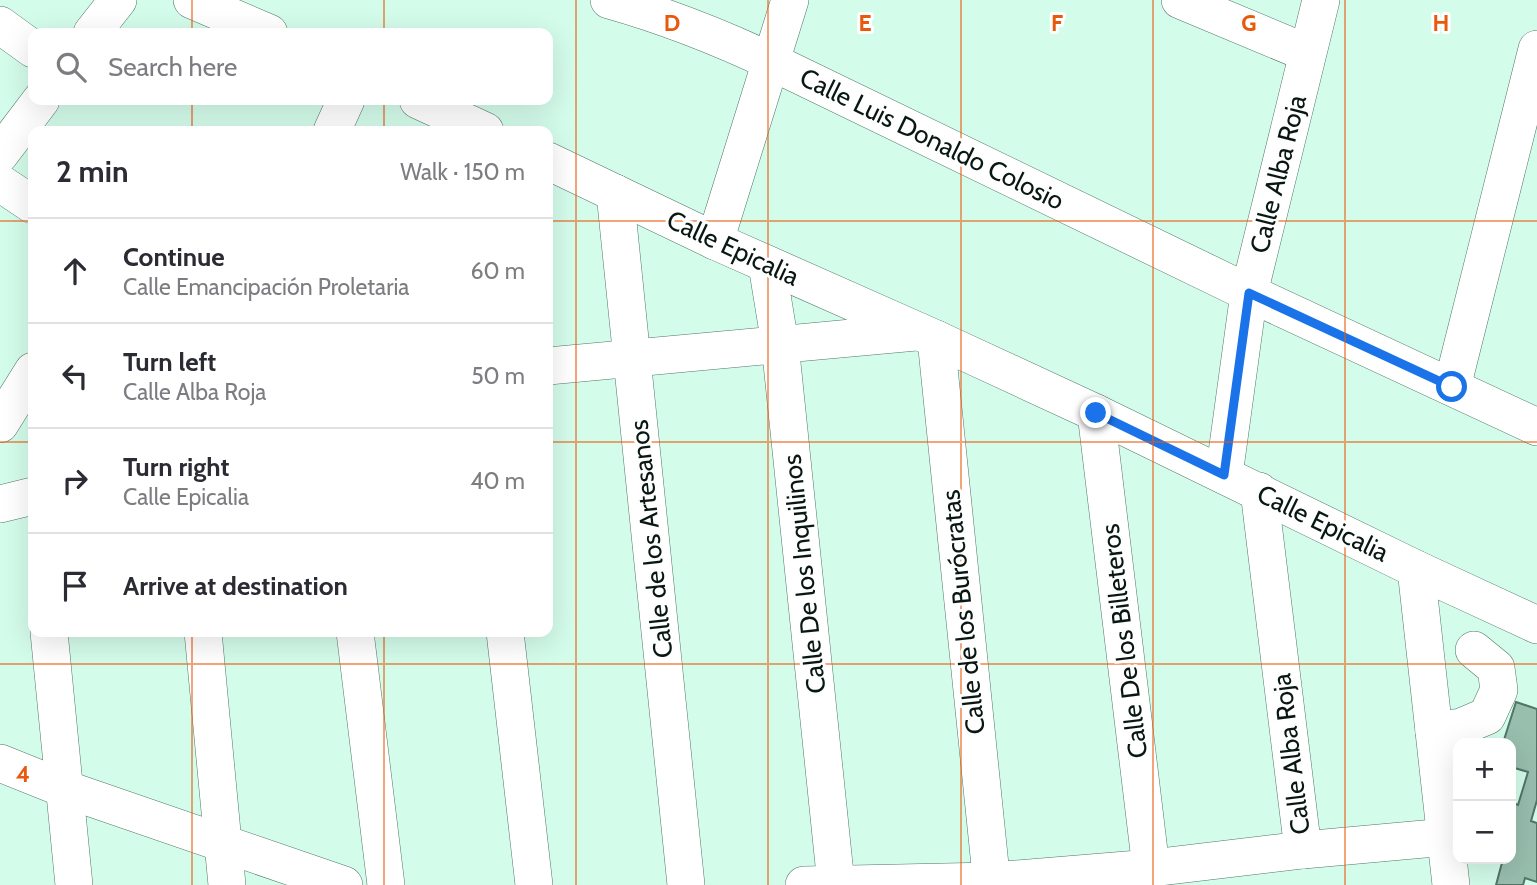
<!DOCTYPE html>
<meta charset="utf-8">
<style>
body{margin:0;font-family:Cabin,sans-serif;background:#f7f7f7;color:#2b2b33}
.controls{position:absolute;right:21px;bottom:21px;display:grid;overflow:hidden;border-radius:14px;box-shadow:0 7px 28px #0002}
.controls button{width:63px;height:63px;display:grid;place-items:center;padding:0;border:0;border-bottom:2px solid #e1e1e2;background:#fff;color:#2b2b33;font:35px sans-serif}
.stop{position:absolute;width:21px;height:21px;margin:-16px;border:5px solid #1a73e8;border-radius:50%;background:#fff}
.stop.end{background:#1a73e8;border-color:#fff;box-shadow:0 2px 7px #0008}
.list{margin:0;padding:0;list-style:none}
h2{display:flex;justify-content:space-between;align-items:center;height:91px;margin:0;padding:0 28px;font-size:30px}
h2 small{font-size:23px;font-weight:400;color:#7c7c81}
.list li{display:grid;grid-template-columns:46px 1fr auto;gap:21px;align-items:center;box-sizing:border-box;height:105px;padding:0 28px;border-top:2px solid #e1e1e2}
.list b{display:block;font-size:26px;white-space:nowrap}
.list p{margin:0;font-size:23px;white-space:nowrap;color:#7c7c81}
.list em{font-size:23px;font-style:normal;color:#7c7c81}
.icon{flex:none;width:38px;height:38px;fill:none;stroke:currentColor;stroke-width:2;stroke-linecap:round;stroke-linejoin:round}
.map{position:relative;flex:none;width:1537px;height:885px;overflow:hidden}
.search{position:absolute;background:#fff;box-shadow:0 7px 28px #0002;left:28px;top:28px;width:525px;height:77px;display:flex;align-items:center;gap:18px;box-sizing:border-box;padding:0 24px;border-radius:14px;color:#7c7c81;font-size:26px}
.panel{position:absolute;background:#fff;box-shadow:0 7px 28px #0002;left:28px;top:126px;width:525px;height:511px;border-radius:14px}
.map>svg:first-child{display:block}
.building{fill:#98beae;stroke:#517566;stroke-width:2}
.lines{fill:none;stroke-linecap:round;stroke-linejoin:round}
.minor-casing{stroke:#527668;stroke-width:38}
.minor{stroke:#fff;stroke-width:37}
.route{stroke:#1a73e8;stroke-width:9}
.grid{fill:none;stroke:#e8590c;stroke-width:2;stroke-opacity:0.55}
.labels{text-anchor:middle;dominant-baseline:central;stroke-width:6;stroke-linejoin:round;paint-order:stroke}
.street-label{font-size:26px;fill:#091712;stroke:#fefefe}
.grid-label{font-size:23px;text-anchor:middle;font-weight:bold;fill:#e8590c;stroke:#fefefe;stroke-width:6;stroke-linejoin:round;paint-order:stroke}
</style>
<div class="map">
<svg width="1537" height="885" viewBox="0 0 1537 885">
<rect width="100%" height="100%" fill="#d4fceb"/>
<path class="building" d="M1516,702L1537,709V800L1531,821L1537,823V882L1525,878L1523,885H1496L1503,859H1511V834L1515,820L1511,819V802L1518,805L1528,772L1511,767V743H1503Z"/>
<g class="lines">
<g class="minor-casing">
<g id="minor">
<path d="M192,0L269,33"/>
<path d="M609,0C666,16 719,37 772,62L1249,293L1537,427"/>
<path d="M1180,0L1307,53"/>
<path d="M0,25L33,49"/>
<path d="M92,33L118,0"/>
<path d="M418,100L485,131"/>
<path d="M332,131L346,100"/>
<path d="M0,154L41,100"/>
<path d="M548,161L715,241L936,339L1096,413L1416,569L1537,625"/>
<path d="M0,183L33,205"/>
<path d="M615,193L686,885"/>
<path d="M715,241L790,0"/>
<path d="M767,265L780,344L836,884"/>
<path d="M936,339L992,885"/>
<path d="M548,366L916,332"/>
<path d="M1452,387L1537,49"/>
<path d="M1096,413L1151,868"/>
<path d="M0,424L33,371"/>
<path d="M1224,475L1249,293L1321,0"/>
<path d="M1259,491L1303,850"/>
<path d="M0,504L33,496"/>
<path d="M1416,569L1451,885"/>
<path d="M49,632L74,885"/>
<path d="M203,632L227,885"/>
<path d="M355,632L386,885"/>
<path d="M505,632L534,885"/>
<path d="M1434,731L1461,727L1487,716L1499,690L1496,668L1474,650"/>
<path d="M0,763L65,789L344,885"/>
<path d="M804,885L991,881L1151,868L1303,850L1446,837"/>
</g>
</g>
<use href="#minor" class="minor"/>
</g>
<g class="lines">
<path class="route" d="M1096,413L1224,475L1249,293L1452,387"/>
</g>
<path class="grid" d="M192,0V33M384,0V33M576,0V885M768,0V885M961,0V885M1153,0V885M1345,0V885M192,100V131M384,100V131M0,221H33M548,221H1537M0,442H33M548,442H1537M192,632V885M384,632V885M0,664H1537"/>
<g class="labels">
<g class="street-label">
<text transform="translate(932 139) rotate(26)">Calle Luis Donaldo Colosio</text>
<text transform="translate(1278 174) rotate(-76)">Calle Alba Roja</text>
<text transform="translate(733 248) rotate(25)">Calle Epicalia</text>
<text transform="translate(1323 523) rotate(26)">Calle Epicalia</text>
<text transform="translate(651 539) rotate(-96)">Calle de los Artesanos</text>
<text transform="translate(804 574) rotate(-96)">Calle De los Inquilinos</text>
<text transform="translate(963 612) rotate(-96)">Calle de los Burócratas</text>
<text transform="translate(1124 641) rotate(-97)">Calle De los Billeteros</text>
<text transform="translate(1291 754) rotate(-97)">Calle Alba Roja</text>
</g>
</g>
<g class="grid-label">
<text x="672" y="31">D</text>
<text x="865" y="31">E</text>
<text x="1057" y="31">F</text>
<text x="1249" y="31">G</text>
<text x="1441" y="31">H</text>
<text x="23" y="782">4</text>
</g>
</svg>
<div class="controls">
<button>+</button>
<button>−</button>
</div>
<div class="stop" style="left:1452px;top:387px"></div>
<div class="stop end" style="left:1096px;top:413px"></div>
<div class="search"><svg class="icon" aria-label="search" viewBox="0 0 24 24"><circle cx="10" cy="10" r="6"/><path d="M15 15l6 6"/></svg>Search here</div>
<section class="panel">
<h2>2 min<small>Walk · 150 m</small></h2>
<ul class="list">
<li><svg class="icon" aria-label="ahead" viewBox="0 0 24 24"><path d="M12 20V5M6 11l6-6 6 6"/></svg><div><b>Continue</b><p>Calle Emancipación Proletaria</p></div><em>60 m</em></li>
<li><svg class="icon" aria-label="left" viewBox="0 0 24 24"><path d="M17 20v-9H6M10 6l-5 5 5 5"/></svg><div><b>Turn left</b><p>Calle Alba Roja</p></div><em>50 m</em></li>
<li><svg class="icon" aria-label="right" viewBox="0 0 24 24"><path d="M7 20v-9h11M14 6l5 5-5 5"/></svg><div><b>Turn right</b><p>Calle Epicalia</p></div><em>40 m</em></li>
<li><svg class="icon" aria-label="arrive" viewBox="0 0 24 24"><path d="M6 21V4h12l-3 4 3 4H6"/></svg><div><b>Arrive at destination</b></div></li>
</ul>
</section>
</div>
